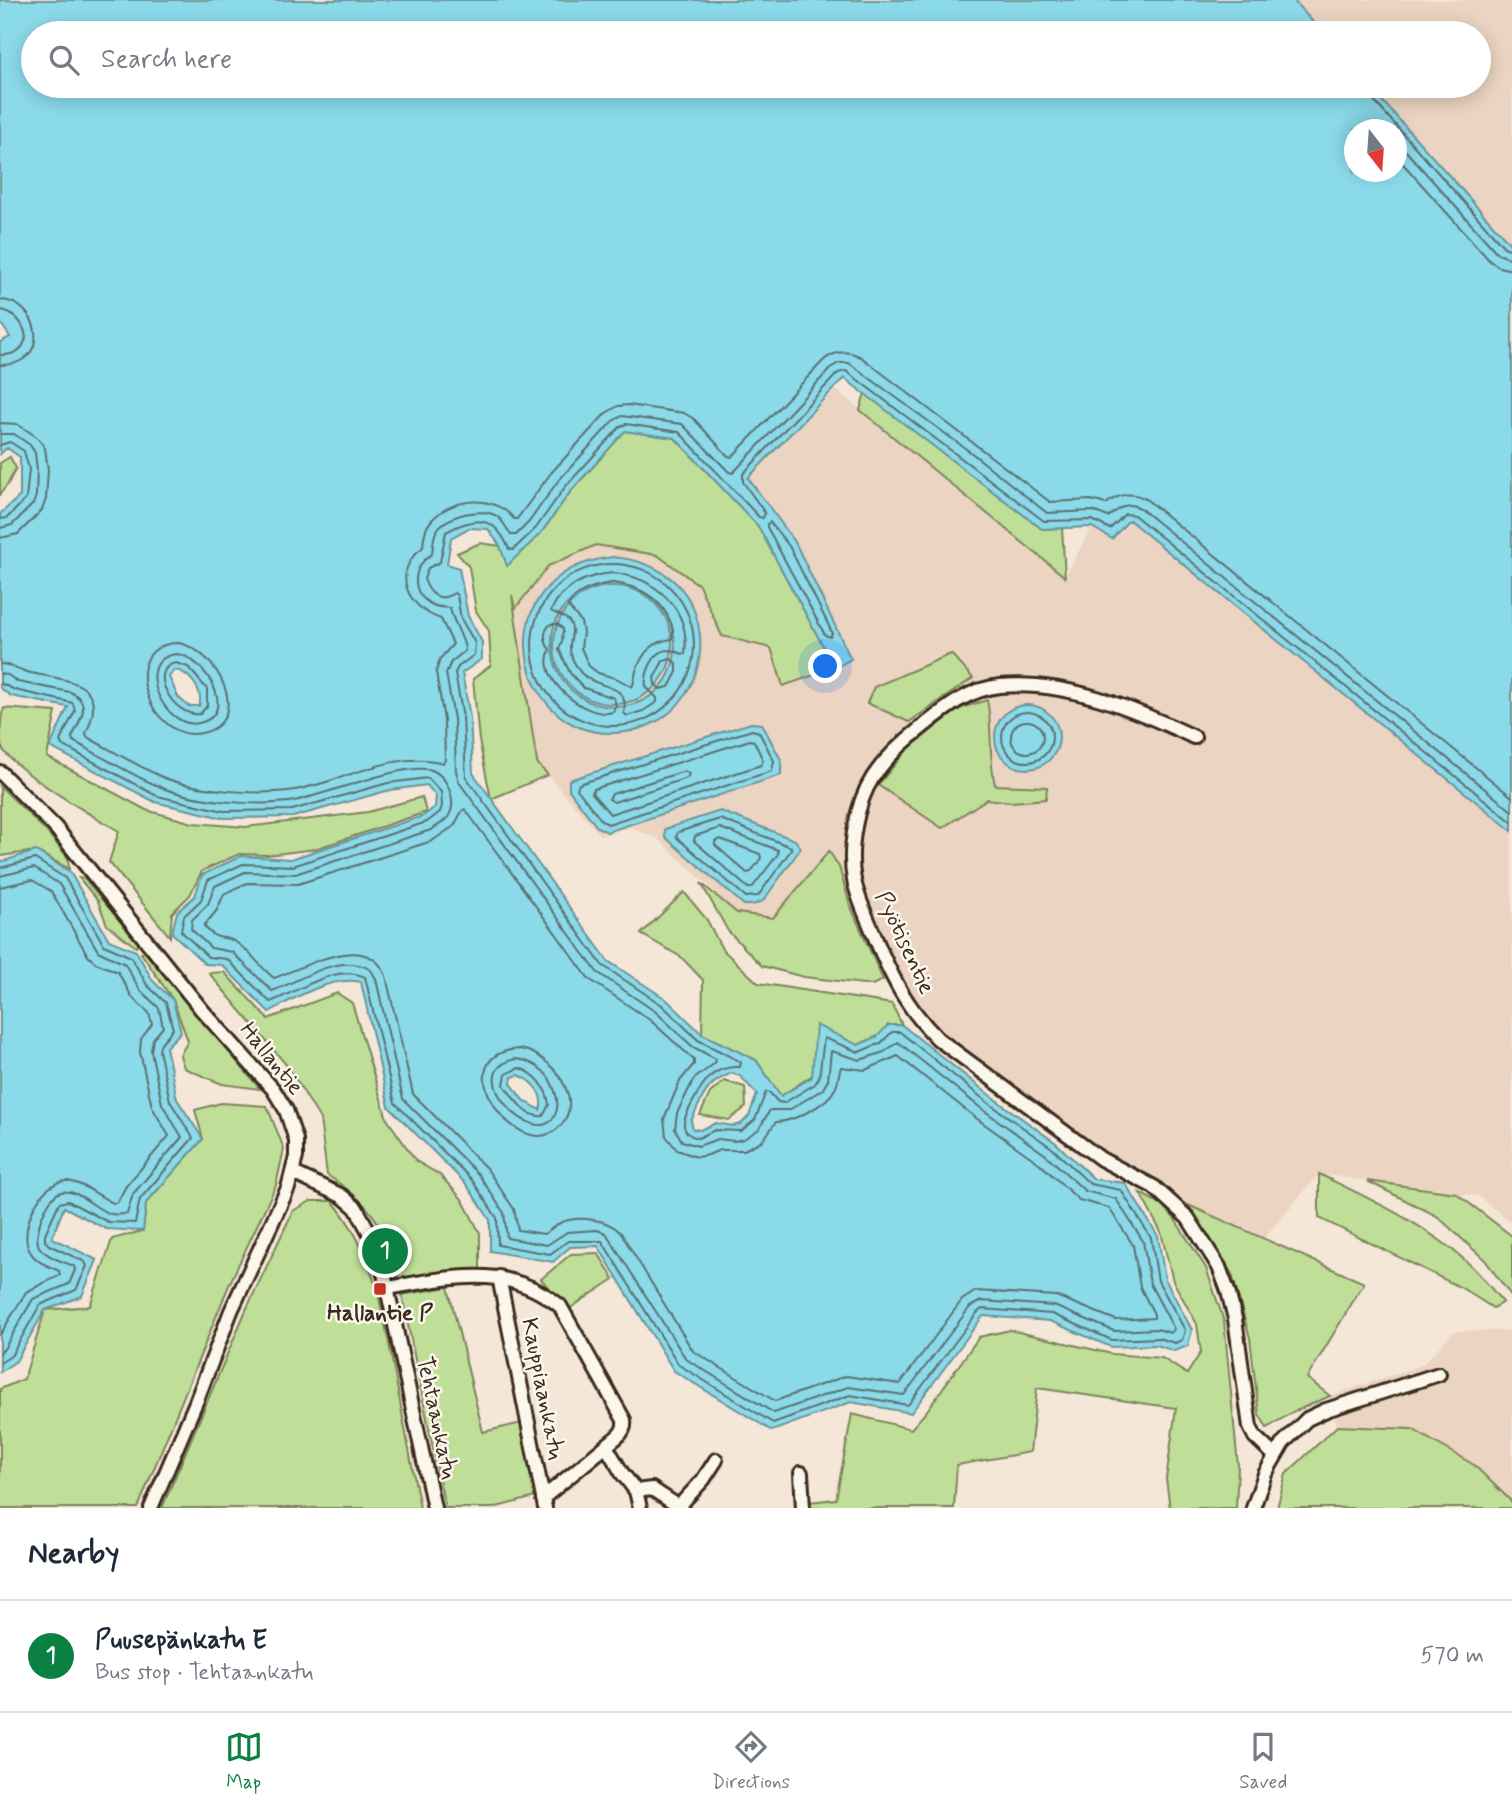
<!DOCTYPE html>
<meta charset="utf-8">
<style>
body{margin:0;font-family:Mynerve,sans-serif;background:#f2f2f3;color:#1f2937}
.compass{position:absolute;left:1344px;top:119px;width:63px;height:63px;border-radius:50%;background:#fff;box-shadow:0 4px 18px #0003;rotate:163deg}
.you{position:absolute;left:826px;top:667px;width:24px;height:24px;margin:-18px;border:5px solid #fff;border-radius:50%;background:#1a73e8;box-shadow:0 0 0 10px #1a73e833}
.badge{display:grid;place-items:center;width:46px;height:46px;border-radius:50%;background:#0b8043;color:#fff;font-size:23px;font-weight:700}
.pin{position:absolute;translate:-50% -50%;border:4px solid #fff;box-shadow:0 2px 7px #0006}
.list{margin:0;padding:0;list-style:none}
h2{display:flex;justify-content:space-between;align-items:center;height:91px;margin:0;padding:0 28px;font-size:30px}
h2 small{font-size:23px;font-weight:400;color:#747a83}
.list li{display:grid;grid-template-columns:46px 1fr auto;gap:21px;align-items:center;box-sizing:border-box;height:112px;padding:0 28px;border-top:2px solid #e0e1e3}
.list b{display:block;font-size:26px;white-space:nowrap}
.list p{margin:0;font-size:23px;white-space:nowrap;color:#747a83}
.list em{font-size:23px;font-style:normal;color:#747a83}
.icon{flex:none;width:38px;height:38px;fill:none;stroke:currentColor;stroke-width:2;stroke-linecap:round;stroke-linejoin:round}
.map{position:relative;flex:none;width:1512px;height:1508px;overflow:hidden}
.search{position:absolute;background:#fff;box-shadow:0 4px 18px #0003;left:21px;right:21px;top:21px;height:77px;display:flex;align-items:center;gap:18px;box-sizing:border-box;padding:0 24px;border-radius:38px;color:#747a83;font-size:26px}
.sheet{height:203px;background:#fff}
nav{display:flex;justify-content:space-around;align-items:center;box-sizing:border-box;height:98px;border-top:2px solid #e0e1e3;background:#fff;font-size:19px;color:#747a83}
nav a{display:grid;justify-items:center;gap:4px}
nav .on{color:#0b8043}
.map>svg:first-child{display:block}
.built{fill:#ebd4c1}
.green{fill:#bfdf98;stroke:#7d845b;stroke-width:2}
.water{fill:#8bdaea;stroke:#6b9498;stroke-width:2;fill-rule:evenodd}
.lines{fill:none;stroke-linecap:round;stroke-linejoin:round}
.shore{stroke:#5b7070;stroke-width:2}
.minor-casing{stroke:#3b2a1e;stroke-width:18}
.minor{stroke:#fbf7ec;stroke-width:12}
.poi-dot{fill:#c8321e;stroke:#fbf7ec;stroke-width:2.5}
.labels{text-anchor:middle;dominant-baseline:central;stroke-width:5;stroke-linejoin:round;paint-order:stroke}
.street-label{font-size:23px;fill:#3b2a1e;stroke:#fbf7ec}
.poi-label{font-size:23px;font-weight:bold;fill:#3b2a1e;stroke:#fbf7ec}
</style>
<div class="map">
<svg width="1512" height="1508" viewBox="0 0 1512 1508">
<rect width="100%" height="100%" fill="#f4e7d8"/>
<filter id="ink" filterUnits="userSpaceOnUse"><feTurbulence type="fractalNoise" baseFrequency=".0143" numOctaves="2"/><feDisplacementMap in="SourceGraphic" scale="14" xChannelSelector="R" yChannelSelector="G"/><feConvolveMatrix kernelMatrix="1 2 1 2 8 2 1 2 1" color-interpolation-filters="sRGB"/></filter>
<g filter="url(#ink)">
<g class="built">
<path d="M1293,0H1512V246L1369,86H1479V33H1323Z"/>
<path d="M836,390L1065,577L1092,527L1114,540L1131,521L1512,831V1223L1478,1196L1319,1174L1263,1239L1188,1205L1101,1159L919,1020L883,980L850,905L839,867L828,851L773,918L737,913L658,839L630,827L601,836L537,763L507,566L571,491L835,667L850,659L795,542L748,478Z"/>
<path d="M1454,1331H1512V1502L1474,1464L1412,1429L1337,1426L1330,1396L1422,1365Z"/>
</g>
<g class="green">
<path d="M865,393L1042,529L1062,528L1065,577L860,410Z"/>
<path d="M625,431L675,438L758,526L835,668L783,686L771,648L722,636L699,585L657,555L596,545L548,566L515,609L512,595L537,763L548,775L491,799L479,740L473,679L491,665L489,631L476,611L469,567L457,553L480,543L500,546L507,565L541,533L571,491Z"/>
<path d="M10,457L16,468L8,484L0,494V463Z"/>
<path d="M951,654L973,678L909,722L867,703L874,687Z"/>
<path d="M987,700C993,728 988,755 995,785L1047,787L1046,799L1012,802L987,799L942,828L878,785L906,751L958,709Z"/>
<path d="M4,708L56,712L47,757L146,810L193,823L246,827L368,812L422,797L426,812L315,849L268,855L239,854L202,871L190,895L172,913L170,937L109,862L119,831C94,817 11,769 1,746C0,736 0,718 4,708Z"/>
<path d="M0,786L47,832L68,858L69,869L36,851L0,856Z"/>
<path d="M829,851L839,867L850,905L883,980L872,985L804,977L762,966L728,931L701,883L737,913L773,918Z"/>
<path d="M79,878H84L139,944L136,947L107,925L98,901Z"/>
<path d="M684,892L707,920L722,949L758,983L892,1004L902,1025L858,1045L781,1096L756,1060L702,1034L703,980L681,957L641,934Z"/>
<path d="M145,952L260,1089L222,1084L184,1068L180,1055L188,1041L173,1000L141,953Z"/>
<path d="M224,972L268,1019L337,993L352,1003L387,1119L416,1161L440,1175L462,1199L480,1233V1270H459L398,1280C385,1227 374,1205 327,1175L320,1119L289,1068L209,973Z"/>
<path d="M724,1081L745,1087L746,1107L729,1120L700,1115L710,1093Z"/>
<path d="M221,1103L267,1106L284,1149L276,1185L229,1285L138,1508H0V1389L24,1379L45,1310L90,1306L112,1239L143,1231L146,1203L203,1139L195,1110Z"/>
<path d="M1319,1174C1370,1199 1424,1223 1467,1262C1480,1273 1491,1289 1503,1302L1493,1308L1460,1287L1319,1218Z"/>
<path d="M1367,1181L1456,1193L1512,1236V1297L1485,1260L1437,1216Z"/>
<path d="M1140,1193L1162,1205L1174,1218L1206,1268L1224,1321L1238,1466L1236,1508H1170L1166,1479L1176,1408L1037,1388L1030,1452L957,1465L954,1508H809V1502L836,1499L852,1414L911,1429L926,1412L979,1337L1010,1330L1112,1354L1162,1358L1187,1374L1201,1352L1197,1324L1173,1281L1161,1232Z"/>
<path d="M311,1201H332C375,1250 384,1318 396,1381C404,1423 412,1466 420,1508H162L246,1310L293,1211Z"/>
<path d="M1188,1205L1364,1283L1307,1378L1330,1396L1291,1413L1267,1428L1259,1414L1250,1338L1231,1271Z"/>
<path d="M598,1253L614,1279L569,1309L560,1301L541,1279L571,1254Z"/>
<path d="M448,1287L483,1432L522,1423L539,1496L493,1508H445L402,1295Z"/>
<path d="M1337,1426L1412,1429L1474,1465L1512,1502V1508H1277L1286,1474Z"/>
</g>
<g class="water">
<path d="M0,0H1293L1323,33H33V86H1369L1512,246V831L1129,520L1112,539L1092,527L1042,529L844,378L748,478L795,542L851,659L835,668L758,526L675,438L625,431L571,491L541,533L507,566L500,546L488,529L469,528L451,538L447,564L459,568L468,616L482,642V659L462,673L470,717L473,773L608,961L666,999L702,1034L756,1060L781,1096L812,1077L816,1025L858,1045L877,1037L888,1025H902L992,1097L1056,1143L1094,1179L1125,1183L1158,1236L1165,1279L1192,1330L1188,1346L1174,1351L1157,1345L1111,1347L1050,1321L983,1316L911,1413L851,1402L772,1431L674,1371L598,1246L570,1247L553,1262L490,1251V1220L466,1184L389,1107L361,982C333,975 294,998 269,1012L222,965L205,964L172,933L177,912L195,896L202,875L241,856L291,859L423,816L435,807L436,796L427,785L390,790L293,817L223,818L155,802L50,747L68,707L11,696L0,688V514L20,496V457L7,448L0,454V342L10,337L0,322ZM1354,130H1396V172H1354ZM174,670C189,671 204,691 199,706H188L178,697L169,677ZM732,1073L740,1076L757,1094L749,1116L741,1124L733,1126L716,1123L700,1130L693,1129L691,1121C704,1096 704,1084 732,1073ZM519,1075C532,1081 545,1094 540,1110L522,1099L511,1083L512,1077Z"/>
<path d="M613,557C649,560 682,577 695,613C706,645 700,676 680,702C667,719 645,729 625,732C513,748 479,572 613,557ZM612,583C698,592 693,705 615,707C602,707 590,704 579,696C559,683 552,664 552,641C552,607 582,587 612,583Z"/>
<circle cx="613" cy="645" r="59"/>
<circle cx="1027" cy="737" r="32"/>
<path d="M751,723L762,724L781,760V775L607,832L597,827L569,790V780Z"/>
<path d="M720,811L795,840L801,848L763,901L753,905H744L665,837V829Z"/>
<path d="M36,851L70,872L109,940L136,951L153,981L173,1000L181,1032L166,1047L177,1099L203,1139L146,1203L143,1231L106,1229L64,1207L52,1238L97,1260L82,1296L45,1310L16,1361L0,1372V862Z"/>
</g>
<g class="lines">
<g class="shore">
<path d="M1365,86L1367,93L1504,247L1512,250"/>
<path d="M1396,140L1498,254L1512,259"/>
<path d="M1396,156L1490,261L1499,267L1512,270"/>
<path d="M0,300C41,301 53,366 0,365"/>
<path d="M0,310C14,311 24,324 26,337C23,352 13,355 0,355"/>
<path d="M0,423L17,424L37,437L45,448L48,470L46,499L42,510L18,534L0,538"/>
<path d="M0,434H14L30,445L35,453L37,470L36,496L33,504L12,525L0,528"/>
<path d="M0,445L10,442L24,451L29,469L26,499L7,518L0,519"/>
<path d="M770,522L789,546L827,622L832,633L830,637L825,635L767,527V524Z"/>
<circle cx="613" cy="645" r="81"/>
<path d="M613,573C655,577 691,609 685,654C679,654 674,650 668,650C653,651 644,674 646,687L657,698V702L643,711L627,716L624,713C630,681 598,691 581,673C576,667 570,656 570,648C569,639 576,631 569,621C564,615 556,615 551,611C561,586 588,575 613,573Z"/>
<path d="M613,583C639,586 662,598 671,623C673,630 674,633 672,639C653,641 642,653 636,671C634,678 635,682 632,687L618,679L598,673L589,666L581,648L583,632L581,622L568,606C576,590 596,585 613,583Z"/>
<path d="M551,624H558L563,629L562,642L559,649L570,673L584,688L614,698L616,705L613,712C586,720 535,678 550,650C544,642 542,631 551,624Z"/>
<path d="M179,643C217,650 254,721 202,733C150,745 114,643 179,643Z"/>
<path d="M177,654C204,657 240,714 199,723C164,731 131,658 177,654Z"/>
<path d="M671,659L677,664V672L669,687L660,689L655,684L654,678L663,661Z"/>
<path d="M176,663L188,667L207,689V706L200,714C173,718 146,668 176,663Z"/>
<path d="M0,664C12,664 20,671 31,673C70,681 110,682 86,733L87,737C111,750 136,765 162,777C193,790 254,795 288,791C339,785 390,749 443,763L445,760L444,720L436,672L440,659L453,644L441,619C407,608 390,572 423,547C424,538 424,529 431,521C451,497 495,494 514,519H517L551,473L606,413L618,406L628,405L684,413L694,419L728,456L732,457L824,360C836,350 848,350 861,357L1050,502L1091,500L1106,504C1119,494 1131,491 1146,499L1512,797"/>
<path d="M0,674L8,675L18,682L70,692C93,702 80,721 72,737L73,741C101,756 129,774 158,786C191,801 253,806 289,802C320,798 409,759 434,771C448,778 458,803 448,817C444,822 437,826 431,830L295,874L245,872L215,886L208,904L192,920L191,929L211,948L232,952L272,991C301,981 339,951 371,970L376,979L403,1099L479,1175L504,1213L507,1238L547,1245L567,1232L597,1230L606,1233L686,1359L774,1413L848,1387L904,1395L970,1307L981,1301L1054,1306L1114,1331L1157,1329L1171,1333L1174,1329L1150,1284L1143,1241L1116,1199L1085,1191L1046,1155L982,1109L898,1042L884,1052L860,1060L831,1051L828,1080L823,1089L789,1110H770L759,1129L744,1139L734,1141L718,1139L698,1146L682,1141L675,1129L677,1113L694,1079L715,1063L716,1059L693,1047L656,1012L597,972L459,782L456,771L454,719L446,673L451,662L465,651C466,641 453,623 450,608C445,607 439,608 433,605C409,593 412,567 432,554C433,547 433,538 436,532C444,515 483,506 498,517C503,521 507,529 511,535H516L529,522L558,481L613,421L622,416L682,424L729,472L733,473L832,367L839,363H849L973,454L1047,513L1093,511L1108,517C1119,510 1125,500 1140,508L1512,811"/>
<path d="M0,683L15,690L73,703L75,711L60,741L62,745L157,796L224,811L292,810L388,783L428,778L441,792L442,806L440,812L427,822L293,866L243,864L208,880L201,900L184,916L181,931L208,957L227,959L270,1002C299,992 334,963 365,977L395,1103L472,1180L497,1218L498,1245L550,1254L568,1241H602L679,1365L773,1423L850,1395L908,1405L977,1313L982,1309L1052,1314L1112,1340L1158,1338L1175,1343L1182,1340L1185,1330L1158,1281L1151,1238L1121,1190L1090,1184L1052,1148L987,1102L900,1032H892L881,1043L859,1052L824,1038L819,1078L815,1084L784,1103L778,1102L770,1093L766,1092L755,1120L741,1131L715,1130L698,1138C680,1134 682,1122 689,1109C701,1087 709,1065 740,1067L741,1062L698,1040L662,1005L602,965L466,777L463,718L455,673L458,667L474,655L475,643L461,619L457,595L454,593C439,603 429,594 424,579L428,568L440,562L446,532C475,516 495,515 509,549L513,550L536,528L565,487L620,427L626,424L679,432L759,517L763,518L765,513L743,482V474L838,373L846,371L1044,521L1092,520L1110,529L1125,514L1134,515L1512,822"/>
<circle cx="1027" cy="737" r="25"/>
<circle cx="1027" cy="737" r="16"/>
<path d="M752,730L759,732L774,761L772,771L608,824L602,821L577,789L579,784Z"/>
<path d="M750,740L754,741L763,760L761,765L610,814L592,793L594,789Z"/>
<path d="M685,771L689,774L687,778L614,802L609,799L612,794Z"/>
<path d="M465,809L589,979L650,1020L694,1060V1064L680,1081L664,1119L666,1136L677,1150L697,1157L708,1155L720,1150H744L763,1140L776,1122C793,1122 827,1105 835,1089C839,1082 838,1074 841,1067L865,1070L898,1056L976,1118L1039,1163L1079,1200L1109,1208L1133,1245L1140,1287L1154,1314V1318L1116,1320L1056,1296L976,1291L962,1300L900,1384L846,1376L775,1401L693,1351L621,1233C608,1218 575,1215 558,1224C553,1227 549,1231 544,1234L518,1230L514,1209L487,1169L413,1094L386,976C368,929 304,968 274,978C261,968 251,952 237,943C222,933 219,944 204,926L217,910L224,894L247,883L298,884L432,841L454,826L462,811Z"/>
<path d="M720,819L791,847V850L758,896L746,897L676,837L678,832Z"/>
<path d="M720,828L778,850V854L752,888H748L694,841L695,836Z"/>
<path d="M720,839L760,854L761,858L751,872L747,873L715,845V841Z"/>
<path d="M0,868L35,859L65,878L104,945L131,957L147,985L166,1003L173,1029L161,1043L159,1050L170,1101L193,1138L140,1199L135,1223L108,1222L68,1201L59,1203L45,1234V1241L49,1245L85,1262L87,1266L76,1290L40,1305L11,1356L0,1363"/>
<path d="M0,876L34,868L59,884L98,951L125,964L140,990L159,1008L163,1027L153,1039L151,1051L162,1104L182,1137L133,1194L127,1214C122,1214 116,1215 111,1214C95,1210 79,1188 61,1192C47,1195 31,1237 40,1248C47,1257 64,1262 74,1266L75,1270L69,1284L33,1299L4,1349L0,1353"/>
<path d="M0,887L32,880L51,891L88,956L96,963L118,972L132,997L149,1013L152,1024L141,1039L140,1052L152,1107L169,1136L126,1186L117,1203H113C99,1196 83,1183 68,1181C40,1179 16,1233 31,1253C37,1263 49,1266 59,1271L60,1275L26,1292L0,1335"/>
<path d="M520,1049C551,1053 589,1103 557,1129C516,1164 440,1053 520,1049Z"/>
<path d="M516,1059C529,1060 542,1068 549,1078C555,1089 561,1103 555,1115C537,1153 457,1071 516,1059Z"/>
<path d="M519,1068C536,1073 547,1087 549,1105L543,1116C525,1118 513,1097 504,1085L506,1074Z"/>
</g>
<g class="minor-casing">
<g id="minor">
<path d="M1194,737C1135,709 1066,680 1000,686C968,689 945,709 921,728C903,742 885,759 873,777C856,803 848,850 854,880C858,901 869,921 876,940C893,980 907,1008 938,1039L1101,1159L1154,1187L1188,1218L1219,1267L1228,1291L1235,1319L1250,1427L1255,1437L1275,1456"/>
<path d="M0,772L55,827L202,1010L273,1089L286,1110L296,1140V1157L288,1188L231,1311L196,1402L151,1508"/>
<path d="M293,1173L342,1196L356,1208L379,1250L434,1508"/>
<path d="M499,1277L545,1508"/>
<path d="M388,1288C450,1278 506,1262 560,1306L624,1420C626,1433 615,1438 606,1446L622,1473L636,1491L640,1508"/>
<path d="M801,1473L803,1508"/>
<path d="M636,1491L652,1489L681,1508"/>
<path d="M543,1498L606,1446"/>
<path d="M679,1506L703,1480L716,1460"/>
<path d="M1253,1508L1265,1474L1283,1443L1307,1419L1326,1410L1439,1374"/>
</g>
</g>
<use href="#minor" class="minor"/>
</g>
</g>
<rect class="poi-dot" x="373" y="1282" width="14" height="14" rx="3.5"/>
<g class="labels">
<g class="street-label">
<text transform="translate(904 943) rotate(65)">Pyötisentie</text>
<text transform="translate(271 1059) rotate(51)">Hallantie</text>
<text transform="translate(542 1389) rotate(79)">Kauppiaankatu</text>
<text transform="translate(436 1418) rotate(78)">Tehtaankatu</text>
</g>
<g class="poi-label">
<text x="380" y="1314">Hallantie P</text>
</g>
</g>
</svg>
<svg class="compass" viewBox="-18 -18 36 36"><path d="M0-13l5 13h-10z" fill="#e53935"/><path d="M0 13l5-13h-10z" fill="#747a83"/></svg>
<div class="you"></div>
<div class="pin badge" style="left:385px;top:1251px">1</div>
<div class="search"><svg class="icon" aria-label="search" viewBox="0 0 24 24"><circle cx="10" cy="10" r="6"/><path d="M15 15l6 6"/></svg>Search here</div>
</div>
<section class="sheet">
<h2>Nearby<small></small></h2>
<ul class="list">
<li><span class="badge">1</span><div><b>Puusepänkatu E</b><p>Bus stop · Tehtaankatu</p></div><em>570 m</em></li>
</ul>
</section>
<nav>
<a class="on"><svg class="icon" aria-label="map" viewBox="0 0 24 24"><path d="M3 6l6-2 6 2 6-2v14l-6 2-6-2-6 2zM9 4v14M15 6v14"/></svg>Map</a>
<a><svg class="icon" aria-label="directions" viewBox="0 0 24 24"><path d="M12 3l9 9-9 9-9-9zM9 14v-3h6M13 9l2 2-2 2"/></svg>Directions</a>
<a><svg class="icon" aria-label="saved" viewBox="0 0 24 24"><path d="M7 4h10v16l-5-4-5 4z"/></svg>Saved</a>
</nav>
